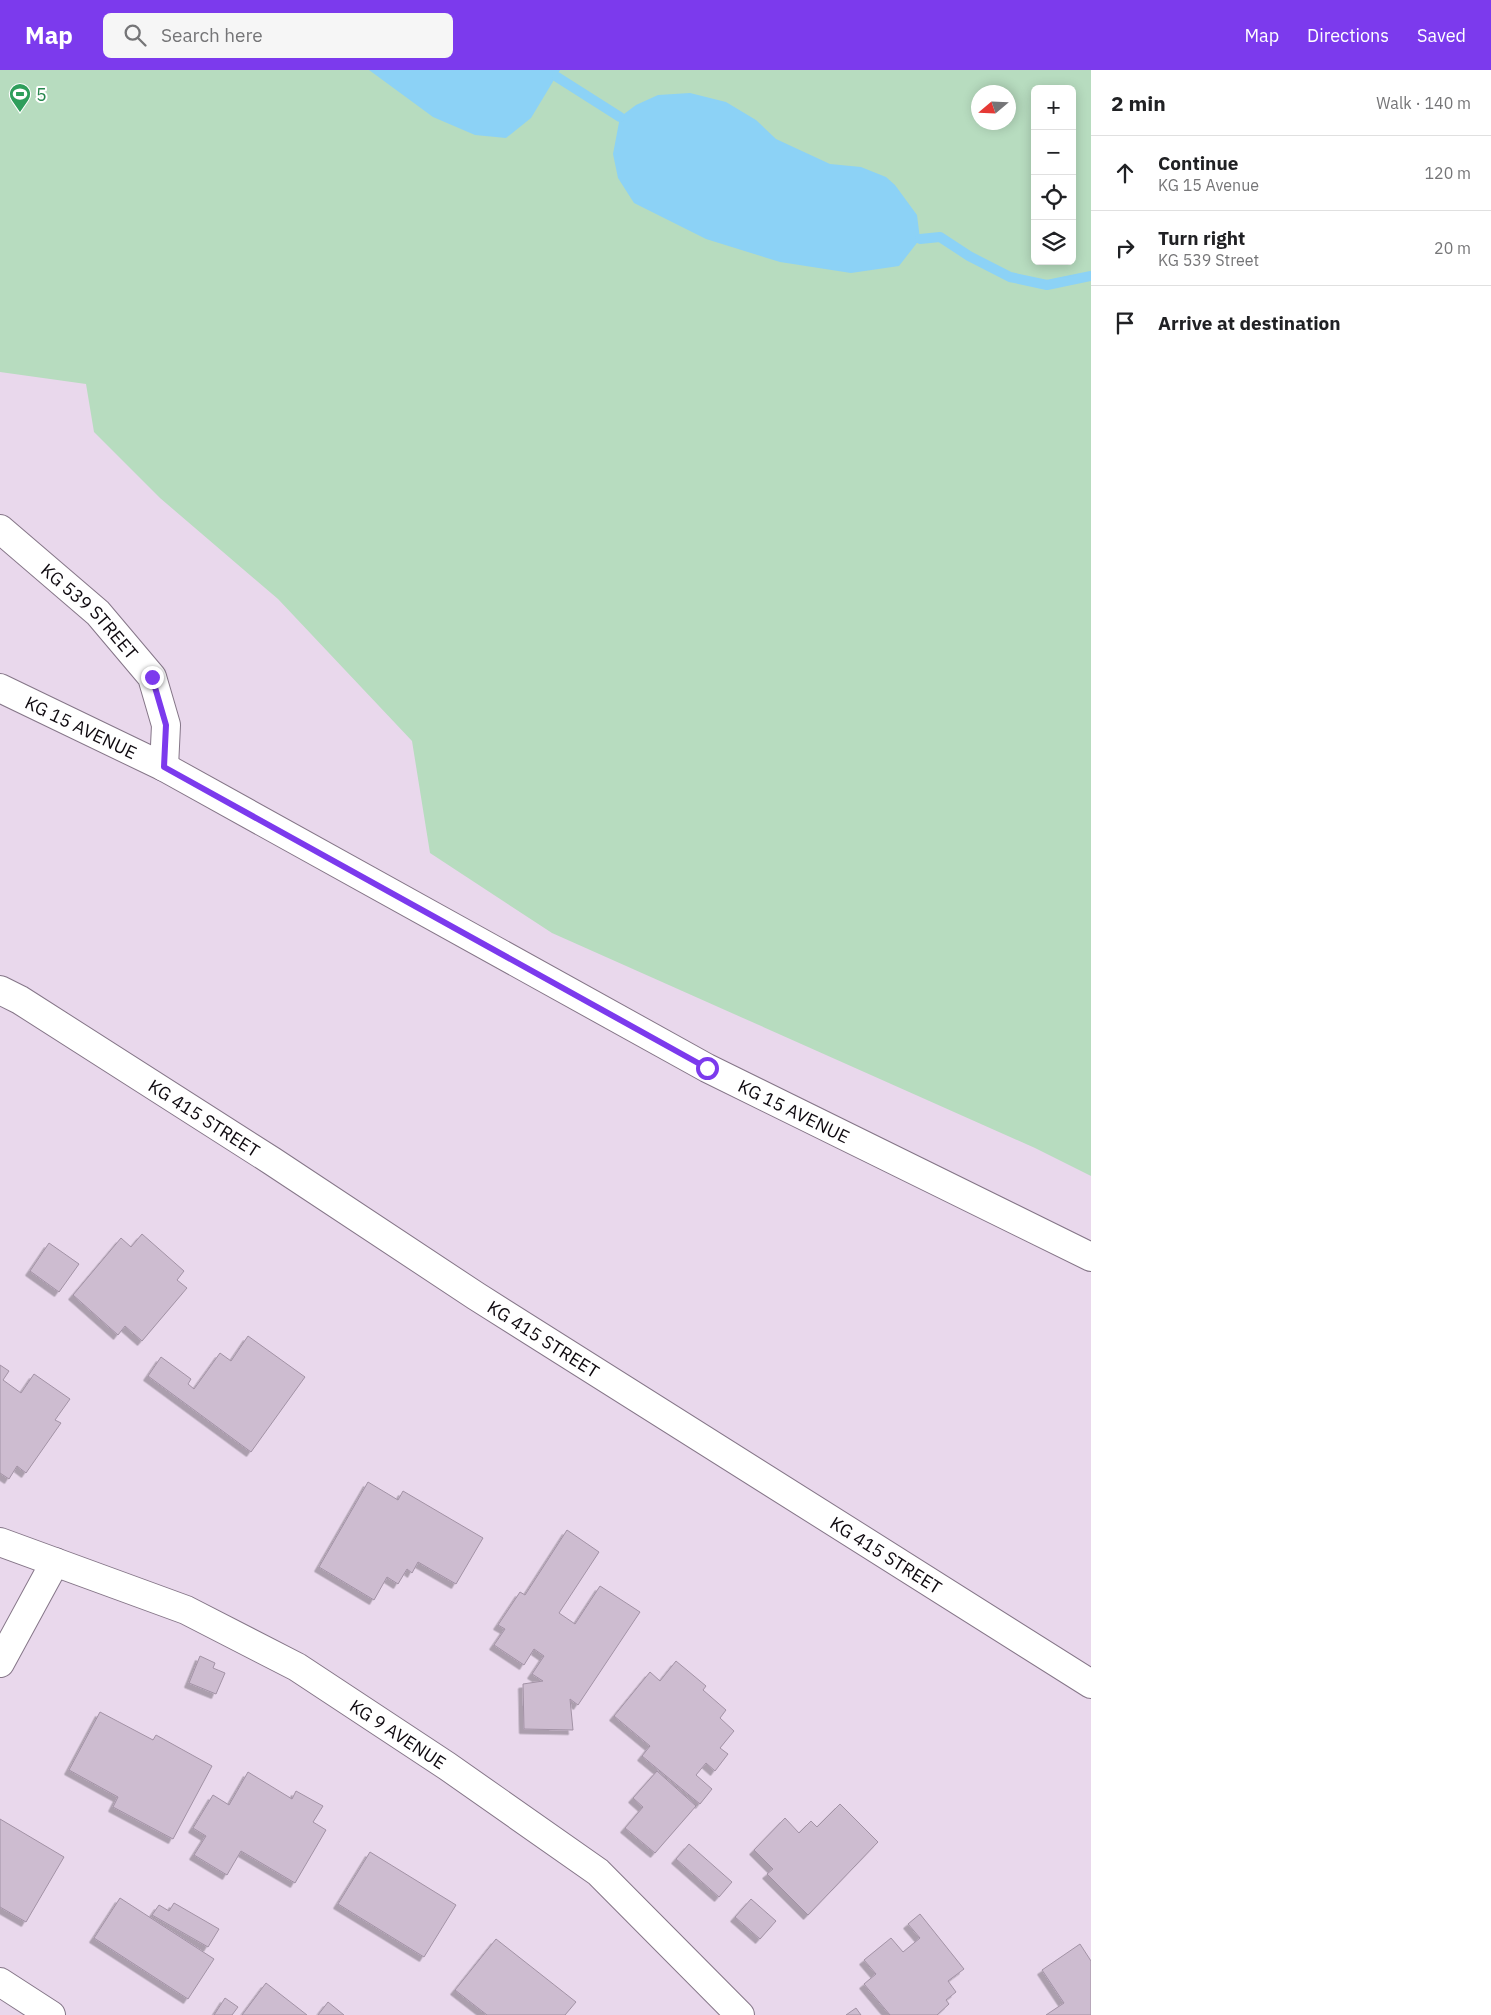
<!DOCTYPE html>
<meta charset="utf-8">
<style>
body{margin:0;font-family:"IBM Plex Sans",sans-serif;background:#f6f6f6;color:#202124}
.controls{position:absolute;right:15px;top:15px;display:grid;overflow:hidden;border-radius:8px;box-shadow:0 2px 12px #0003}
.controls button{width:45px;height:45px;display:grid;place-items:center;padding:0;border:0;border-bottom:1px solid #e0e0e0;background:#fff;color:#202124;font:25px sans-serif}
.compass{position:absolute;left:971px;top:15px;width:45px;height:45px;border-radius:50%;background:#fff;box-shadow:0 2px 12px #0003;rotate:251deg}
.stop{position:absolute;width:15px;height:15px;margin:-11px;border:4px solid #7c3aed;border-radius:50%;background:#fff}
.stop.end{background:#7c3aed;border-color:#fff;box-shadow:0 1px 5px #0008}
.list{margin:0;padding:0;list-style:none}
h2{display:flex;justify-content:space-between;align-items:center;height:65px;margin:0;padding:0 20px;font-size:21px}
h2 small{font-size:16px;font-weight:400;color:#757577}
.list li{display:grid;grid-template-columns:32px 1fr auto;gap:15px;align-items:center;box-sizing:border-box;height:75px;padding:0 20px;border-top:1px solid #e0e0e0}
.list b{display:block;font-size:19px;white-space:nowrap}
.list p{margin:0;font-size:16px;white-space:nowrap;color:#757577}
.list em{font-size:16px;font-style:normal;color:#757577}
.icon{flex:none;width:28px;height:28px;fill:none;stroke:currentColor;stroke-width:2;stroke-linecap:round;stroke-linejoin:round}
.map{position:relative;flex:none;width:1091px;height:1945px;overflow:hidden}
header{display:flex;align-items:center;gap:30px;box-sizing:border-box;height:70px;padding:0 25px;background:#7c3aed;color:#fff}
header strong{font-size:24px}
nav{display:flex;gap:28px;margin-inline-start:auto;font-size:18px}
.search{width:350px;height:45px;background:#f6f6f6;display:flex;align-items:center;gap:12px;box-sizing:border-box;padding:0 18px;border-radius:8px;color:#757577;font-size:19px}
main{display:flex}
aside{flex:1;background:#fff}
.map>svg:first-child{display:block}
.green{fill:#b7dcbf;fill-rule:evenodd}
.water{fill:#8cd2f6}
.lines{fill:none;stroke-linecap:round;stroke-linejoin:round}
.stream{stroke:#8cd2f6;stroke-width:10}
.building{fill:#cdbcd0;stroke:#a292a5;filter:url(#shadow)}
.minor-casing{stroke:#857688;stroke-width:30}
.major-casing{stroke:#857688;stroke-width:30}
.minor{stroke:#fff;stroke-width:28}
.major{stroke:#fff;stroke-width:28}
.route{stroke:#7c3aed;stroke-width:6}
.labels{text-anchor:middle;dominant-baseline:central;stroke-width:4;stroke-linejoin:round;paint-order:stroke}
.leisure-label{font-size:18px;fill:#27864d;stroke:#fff;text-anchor:start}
.street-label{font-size:18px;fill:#0e090f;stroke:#fff}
</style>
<header>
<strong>Map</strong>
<div class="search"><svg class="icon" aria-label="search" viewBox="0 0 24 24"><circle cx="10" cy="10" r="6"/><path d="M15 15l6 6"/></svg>Search here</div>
<nav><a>Map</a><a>Directions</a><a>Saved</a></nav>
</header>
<main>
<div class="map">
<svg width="1091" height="1945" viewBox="0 0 1091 1945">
<defs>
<filter id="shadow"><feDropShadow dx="-4.5" dy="4.5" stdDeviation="0" flood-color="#0004"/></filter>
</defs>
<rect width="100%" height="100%" fill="#e9d8ec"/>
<path class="green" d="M0,0H1091V1106L1035,1078L552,863L430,783L412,671L278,529L160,428L94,362L86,314L0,302ZM1035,19H1072V191H1035ZM978,22H1008V52H978Z"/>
<g class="water">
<path d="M369,0H560L531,48L506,68L475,65L433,47Z"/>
<path d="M690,23L726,32L756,50L776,69L830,94L861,97L886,107L895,115L917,145L920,169L899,196L851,203L780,192L706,169L634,133L618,108L613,84L620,47L636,35L658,25Z"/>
</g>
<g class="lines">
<g class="stream">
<path d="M557,7L620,47"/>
<path d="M920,169L940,167L969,186L1010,207L1047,215L1091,206"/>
</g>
</g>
<g class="building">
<path d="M142,1164L184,1201L177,1210L187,1218L142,1271L125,1256L118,1265L73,1225L121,1168L131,1177Z"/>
<path d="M49,1173L79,1194L59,1222L30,1201Z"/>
<path d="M248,1266L305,1307L251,1382L148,1306L161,1287L191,1309L188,1314L194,1319L220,1283L231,1291Z"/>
<path d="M0,1295L9,1301L3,1310L21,1323L34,1304L70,1329L55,1350L61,1353L26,1403L17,1396L9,1409L0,1403Z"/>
<path d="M368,1412L398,1430L403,1421L483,1468L456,1514L418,1492L412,1503L407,1499L398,1514L387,1507L374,1530L319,1497Z"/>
<path d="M567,1460L599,1482L559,1543L575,1554L600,1516L640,1542L578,1635L570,1629L573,1660L524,1659L523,1614L543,1611L532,1604L544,1586L534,1579L524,1595L494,1575L505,1559L498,1555L520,1522L525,1525Z"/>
<path d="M200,1586L215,1593L213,1598L225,1603L216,1624L189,1613Z"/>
<path d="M676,1591L706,1616L703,1620L726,1640L720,1648L734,1661L720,1678L728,1684L715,1701L706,1693L696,1705L712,1719L700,1734L642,1686L650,1676L614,1646L650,1602L660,1611Z"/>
<path d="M100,1642L153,1670L156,1665L212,1696L173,1769L113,1737L118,1727L69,1700Z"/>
<path d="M657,1701L696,1736L655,1783L625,1758L643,1737L633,1728Z"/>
<path d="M248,1702L292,1729L296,1721L323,1736L313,1752L326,1760L295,1813L241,1781L227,1805L194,1785L206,1766L193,1758L213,1725L229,1735Z"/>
<path d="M840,1734L878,1772L808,1845L767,1804L773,1799L754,1780L785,1748L799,1763L811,1751L817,1757Z"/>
<path d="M0,1749L64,1787L26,1852L0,1837Z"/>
<path d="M689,1774L732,1812L719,1827L676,1789Z"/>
<path d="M370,1782L456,1835L424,1887L338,1834Z"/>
<path d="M120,1828L214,1889L188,1929L94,1868Z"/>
<path d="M751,1829L776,1851L760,1869L735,1847Z"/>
<path d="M174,1833L219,1859L208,1877L152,1845L159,1835L169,1841Z"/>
<path d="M920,1844L964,1899L948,1911L956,1922L946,1930L949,1934L937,1945H890L864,1914L876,1904L864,1890L891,1868L903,1882L920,1868L908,1854Z"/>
<path d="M496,1869L576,1932L565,1945H487L455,1920Z"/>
<path d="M1080,1874L1091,1891V1945H1046L1064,1933L1042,1900Z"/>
<path d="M266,1913L307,1945H242Z"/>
<path d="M225,1928L238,1937L232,1945H214Z"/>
<path d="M328,1932L344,1945H318Z"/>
<path d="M856,1938L861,1945H846Z"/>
</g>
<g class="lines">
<g class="minor-casing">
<g id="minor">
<path id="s1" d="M0,459L98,543L152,607L166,655L164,697"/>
<path id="s2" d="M0,920L20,930L272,1091L476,1226L1091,1614"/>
<path d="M0,1593L55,1492"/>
<path d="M0,1912L51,1945"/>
</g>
</g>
<g class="major-casing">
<g id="major">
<path id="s3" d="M0,618L164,697L707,998L1091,1187"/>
<path id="s4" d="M0,1472L186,1540L297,1597L447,1696L598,1802L740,1945"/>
</g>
</g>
<use href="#minor" class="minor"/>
<use href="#major" class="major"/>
</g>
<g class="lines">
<path class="route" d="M152,607L166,655L164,697L707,998"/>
</g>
<defs>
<g id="stadium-pin" transform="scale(1.125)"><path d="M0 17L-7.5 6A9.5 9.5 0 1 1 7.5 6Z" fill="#2e9e5b" stroke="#fff"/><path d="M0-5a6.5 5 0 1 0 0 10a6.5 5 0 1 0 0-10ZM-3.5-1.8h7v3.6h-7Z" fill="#fff"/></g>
</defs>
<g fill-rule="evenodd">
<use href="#stadium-pin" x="20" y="24"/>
</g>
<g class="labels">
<g class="leisure-label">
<text x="36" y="24">5</text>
</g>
<g class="street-label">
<text stroke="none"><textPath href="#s1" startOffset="122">KG 539 STREET</textPath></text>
<text stroke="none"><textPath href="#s3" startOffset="90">KG 15 AVENUE</textPath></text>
<text stroke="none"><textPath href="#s3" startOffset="900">KG 15 AVENUE</textPath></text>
<text stroke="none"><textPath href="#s2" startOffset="241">KG 415 STREET</textPath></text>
<text stroke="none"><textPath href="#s2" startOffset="646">KG 415 STREET</textPath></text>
<text stroke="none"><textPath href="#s2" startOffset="1051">KG 415 STREET</textPath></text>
<text stroke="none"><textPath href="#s4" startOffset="444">KG 9 AVENUE</textPath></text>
</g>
</g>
</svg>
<div class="controls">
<button>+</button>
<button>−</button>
<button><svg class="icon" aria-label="locate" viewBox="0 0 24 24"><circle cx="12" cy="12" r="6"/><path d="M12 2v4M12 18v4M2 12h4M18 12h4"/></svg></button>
<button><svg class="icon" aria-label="layers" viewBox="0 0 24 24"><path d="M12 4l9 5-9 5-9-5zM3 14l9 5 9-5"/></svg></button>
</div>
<svg class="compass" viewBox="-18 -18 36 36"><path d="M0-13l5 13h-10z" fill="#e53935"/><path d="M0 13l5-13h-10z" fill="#757577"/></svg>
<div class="stop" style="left:707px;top:998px"></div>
<div class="stop end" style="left:152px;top:607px"></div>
</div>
<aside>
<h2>2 min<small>Walk · 140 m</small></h2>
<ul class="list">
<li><svg class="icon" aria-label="ahead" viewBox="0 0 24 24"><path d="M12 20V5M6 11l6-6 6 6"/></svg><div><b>Continue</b><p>KG 15 Avenue</p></div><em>120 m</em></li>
<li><svg class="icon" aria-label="right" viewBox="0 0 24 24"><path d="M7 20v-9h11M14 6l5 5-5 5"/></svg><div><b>Turn right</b><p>KG 539 Street</p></div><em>20 m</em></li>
<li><svg class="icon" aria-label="arrive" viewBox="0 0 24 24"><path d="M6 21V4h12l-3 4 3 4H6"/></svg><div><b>Arrive at destination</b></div></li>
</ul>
</aside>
</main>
